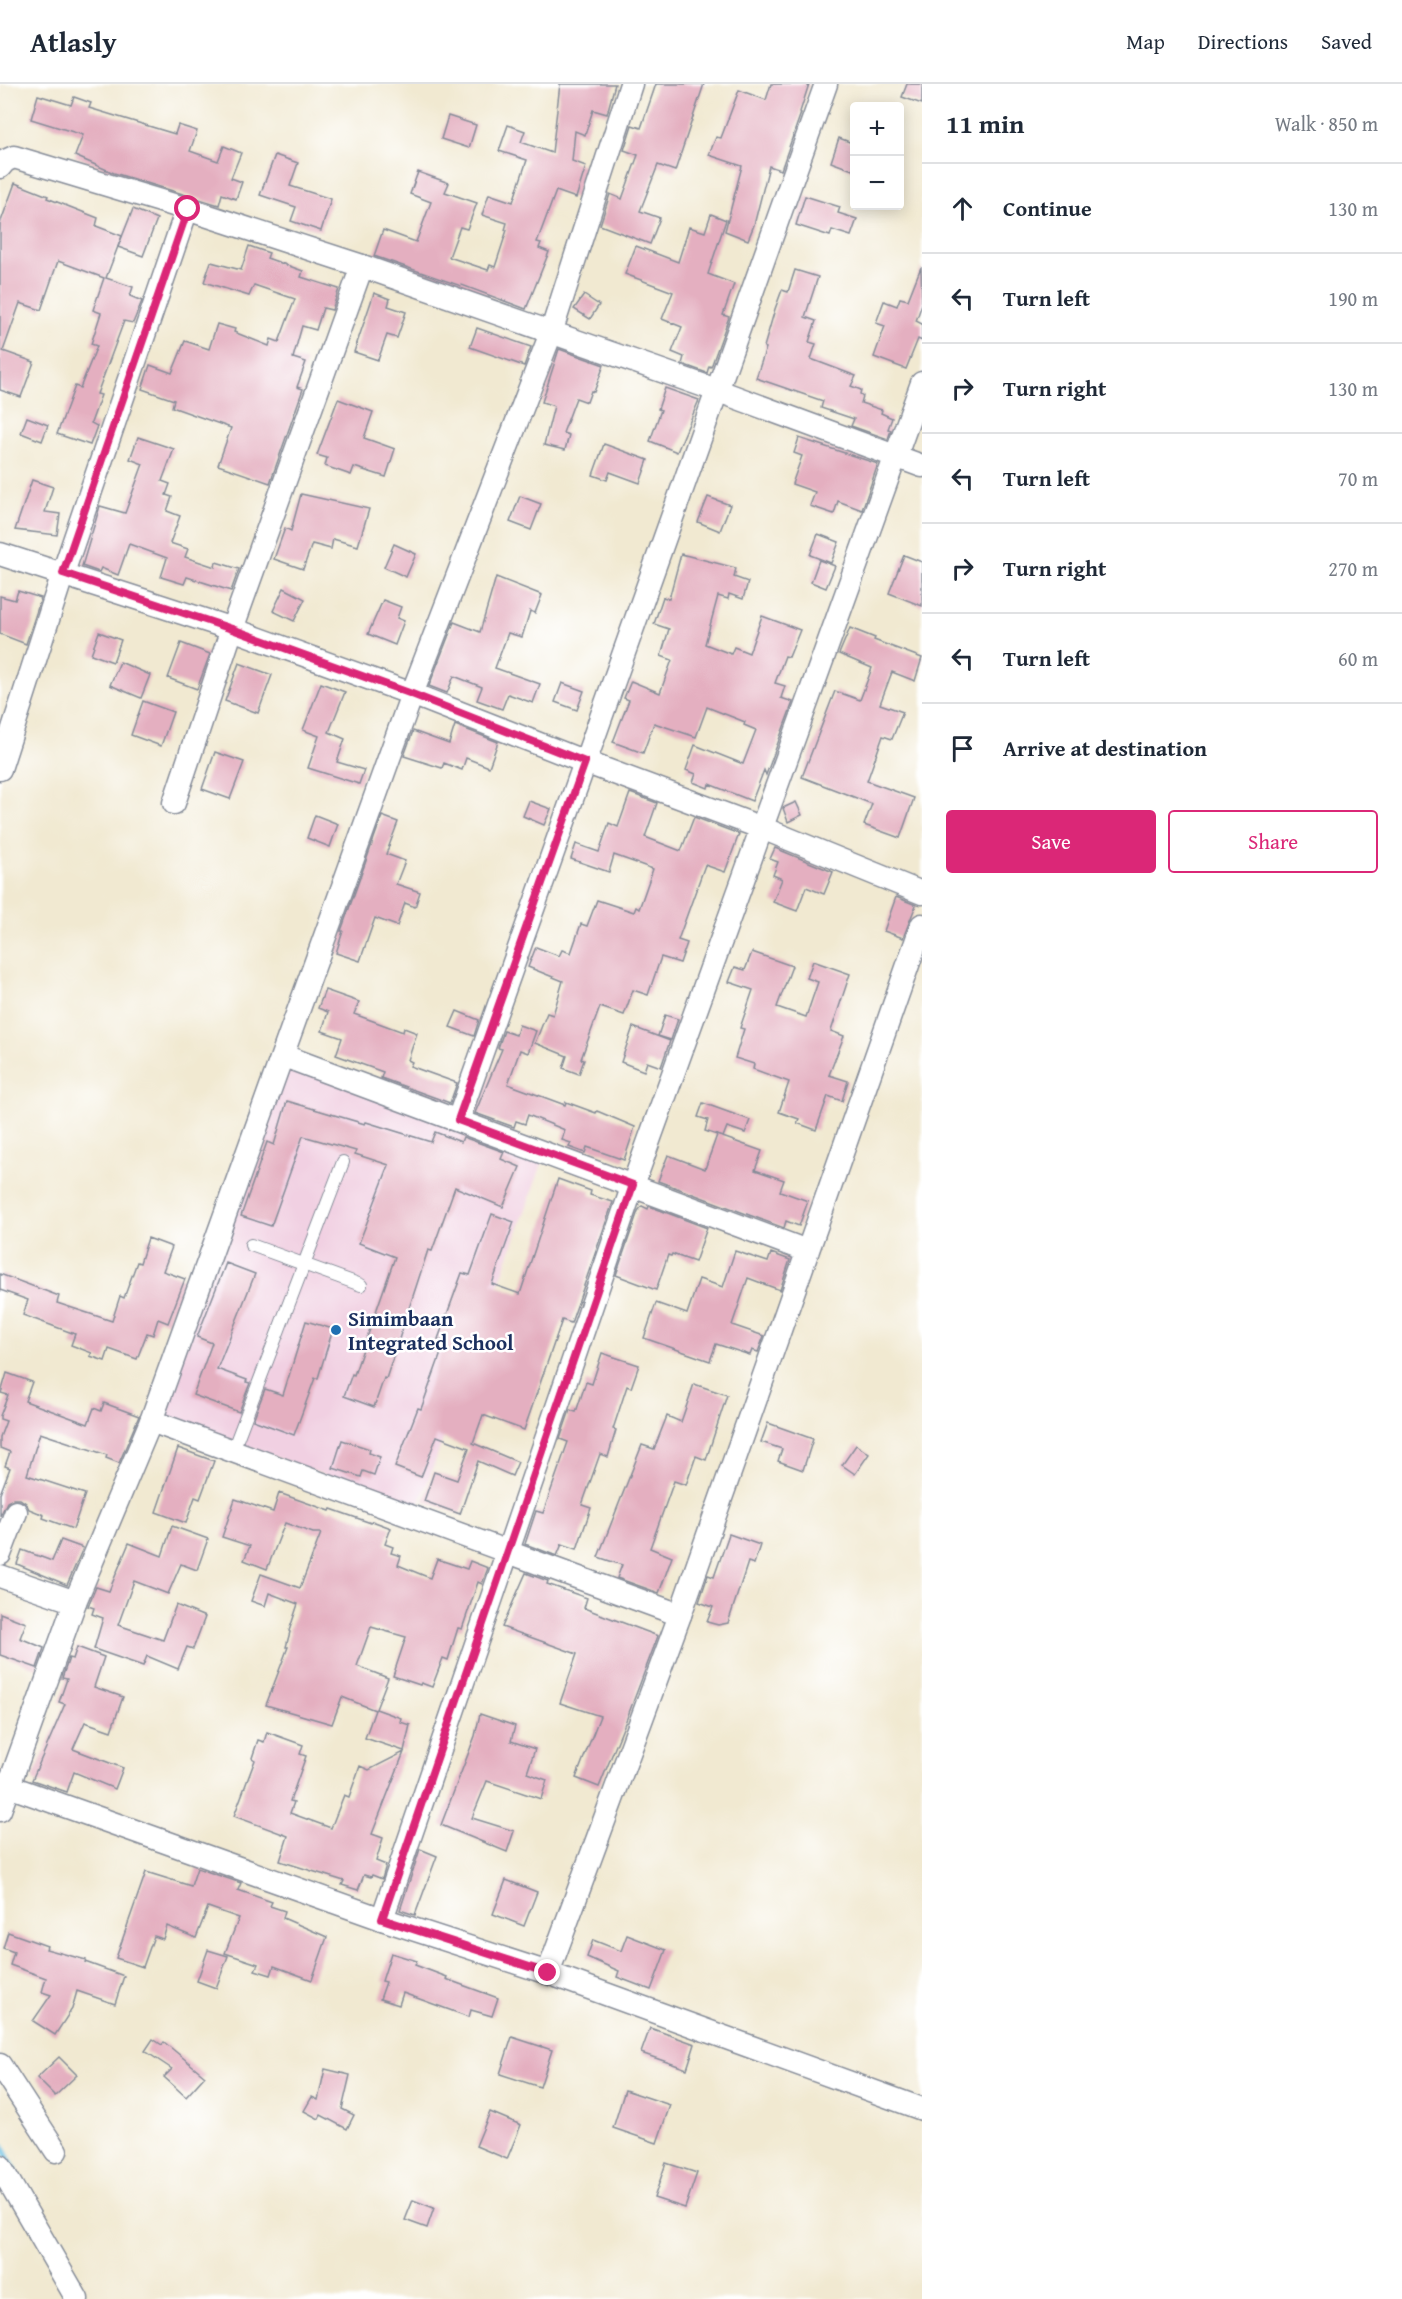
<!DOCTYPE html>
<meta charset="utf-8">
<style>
body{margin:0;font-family:"Gentium Book Plus",serif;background:#f2f2f3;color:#1f2937}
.controls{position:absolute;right:18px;top:18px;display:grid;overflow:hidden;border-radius:6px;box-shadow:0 3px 15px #0003}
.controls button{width:54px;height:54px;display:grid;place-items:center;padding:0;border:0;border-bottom:2px solid #e0e1e3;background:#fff;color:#1f2937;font:30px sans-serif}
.stop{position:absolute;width:18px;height:18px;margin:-14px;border:4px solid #db2777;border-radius:50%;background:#fff}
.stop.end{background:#db2777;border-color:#fff;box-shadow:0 2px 6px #0008}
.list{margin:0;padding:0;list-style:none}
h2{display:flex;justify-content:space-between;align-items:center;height:78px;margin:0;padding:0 24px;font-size:26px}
h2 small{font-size:20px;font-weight:400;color:#747a83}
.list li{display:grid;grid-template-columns:39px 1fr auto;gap:18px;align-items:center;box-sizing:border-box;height:90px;padding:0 24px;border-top:2px solid #e0e1e3}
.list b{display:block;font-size:22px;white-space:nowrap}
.list em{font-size:20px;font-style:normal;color:#747a83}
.actions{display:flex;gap:12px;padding:18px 24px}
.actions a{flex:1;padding:14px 0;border:2px solid #db2777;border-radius:6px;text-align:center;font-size:21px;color:#db2777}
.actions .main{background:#db2777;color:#fff}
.icon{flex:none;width:33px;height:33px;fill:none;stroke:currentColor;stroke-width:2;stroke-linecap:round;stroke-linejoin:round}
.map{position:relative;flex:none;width:922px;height:2215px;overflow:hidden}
header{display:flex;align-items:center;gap:36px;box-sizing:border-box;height:84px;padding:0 30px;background:#fff;border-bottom:2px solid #e0e1e3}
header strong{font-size:28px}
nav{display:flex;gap:33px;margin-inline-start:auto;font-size:21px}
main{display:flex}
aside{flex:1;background:#fff}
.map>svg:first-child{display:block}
.built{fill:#f1d0e2}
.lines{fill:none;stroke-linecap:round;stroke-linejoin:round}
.stream{stroke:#65bfe2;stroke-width:6}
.building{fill:#e4afc0}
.service-casing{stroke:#868c98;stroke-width:14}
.minor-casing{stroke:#868c98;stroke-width:25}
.service{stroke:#fff;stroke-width:12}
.minor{stroke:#fff;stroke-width:22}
.route{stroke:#db2777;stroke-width:8}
.poi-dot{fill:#1f6fb2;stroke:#fff;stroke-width:2}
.labels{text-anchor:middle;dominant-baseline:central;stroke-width:5;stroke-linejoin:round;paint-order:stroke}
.poi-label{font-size:21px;font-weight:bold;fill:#1b2f5e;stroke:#fff;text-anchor:start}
</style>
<header>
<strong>Atlasly</strong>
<nav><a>Map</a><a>Directions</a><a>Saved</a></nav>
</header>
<main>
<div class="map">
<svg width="922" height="2215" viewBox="0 0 922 2215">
<rect width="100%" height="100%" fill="#fff"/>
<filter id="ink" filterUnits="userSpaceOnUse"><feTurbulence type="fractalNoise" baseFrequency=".0167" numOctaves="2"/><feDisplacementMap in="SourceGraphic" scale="12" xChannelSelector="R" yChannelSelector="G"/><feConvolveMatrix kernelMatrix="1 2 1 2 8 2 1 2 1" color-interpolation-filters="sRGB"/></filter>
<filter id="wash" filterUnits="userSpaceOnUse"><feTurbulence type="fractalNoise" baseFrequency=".008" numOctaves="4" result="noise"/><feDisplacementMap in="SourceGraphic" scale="24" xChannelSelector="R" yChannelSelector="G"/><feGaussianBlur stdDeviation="1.35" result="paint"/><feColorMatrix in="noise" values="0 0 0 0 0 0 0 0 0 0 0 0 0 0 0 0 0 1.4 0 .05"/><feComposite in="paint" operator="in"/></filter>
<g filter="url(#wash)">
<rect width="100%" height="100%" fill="#f1e9d1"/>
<path class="built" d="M286,976L543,1077L418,1425L159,1331Z"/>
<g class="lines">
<path class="stream" d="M0,2058L15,2086"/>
</g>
<g id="blocks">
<g class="building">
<path d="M560,0H615L607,30L593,26L585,51L575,47L572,77L586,82L576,114L556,107L537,158L541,159L539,164L549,168L526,225L462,201L461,202L374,172L383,146L416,158L431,118L410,110L418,88L449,99L445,108L477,119L467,145L460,143L449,173L488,186L490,181L495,183L507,146H505L507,139L482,131L489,110L513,118L527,76L499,67L508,41L525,47L521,58L552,69Z"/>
<path d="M656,0H704L675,87L658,81L640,127L660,134L650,160L600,141L610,110L622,115L638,71L624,66L632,41L641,44Z"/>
<path d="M771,0H809L800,28L801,29L781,86L769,82L754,141L748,156L725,147L742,82L709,71L716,53L721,54L739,6L766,16Z"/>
<path d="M907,0H922V20L902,13Z"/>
<path d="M38,11L71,21L74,13L91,19L89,24L175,50L178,41L197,47L190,67L218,77L224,62L241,69L231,94L242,98L236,115L222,110L219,121L114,89L75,72L83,51L31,35Z"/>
<path d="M448,32L476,41L469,64L441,55Z"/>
<path d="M839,54L855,60V87L831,78Z"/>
<path d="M275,71L298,79L290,102L331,115L321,147L291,137L296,123L260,111Z"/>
<path d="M15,99L48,112L47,114L98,134L96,142L122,152L106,194L133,203L130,212L142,217L133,239L124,237L97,310L101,311L91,339L97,342L90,361L57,350L75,302L80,304L97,262L91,260L101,229L93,226L104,194L58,177L41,226L20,219L3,267L34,278L21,313L0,306V140Z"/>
<path d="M805,112L840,123L838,129L857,135L851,152L832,146L830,152L796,141Z"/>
<path d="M133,125L157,135L143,172L118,163Z"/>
<path d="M711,130L726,136L708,190L734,200L723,231L729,233L711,283L709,282L707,289L682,280L684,273L672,268L682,243L662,235L673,208L625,190L636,162L678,178L689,143L705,148Z"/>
<path d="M249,162L269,169L267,174L303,187L301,193L339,205L332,226L323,224L316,246L302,242L293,274L306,278L297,303L303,305L270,399L218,381L231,344L172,323L174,316L142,305L150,281L172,289L185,257L209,265L217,240L235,245L234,248L269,262L271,255L279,258L295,215L254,201L249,212L204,198L211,178L241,186Z"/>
<path d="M921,183L922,220L916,237L922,240V257L918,255L906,285L874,273L885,242L876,239L884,217L897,222L900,214L908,216Z"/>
<path d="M795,186L818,193L805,233L816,237L809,258L816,260L811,275L856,292L851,302L861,306L860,310L863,312L861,319L882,326L881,329L892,334L888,345L891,346L888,355L851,342L854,335L821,324L823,317L756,294L766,264L764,263L775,225L782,206L788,208Z"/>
<path d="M374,209L390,215L388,222L406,228L397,254L387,251L378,276L354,268Z"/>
<path d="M584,211L599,221L590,235L574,225Z"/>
<path d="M477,244L531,263L524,282L470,263Z"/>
<path d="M559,265L604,281L594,308L591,307L587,318L576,314L563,349L569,351L565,366L544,361L554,322L542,318Z"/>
<path d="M665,304L699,316L677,368L650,357L661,326L658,325Z"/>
<path d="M338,315L373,328L364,354L395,365L386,393L354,383L351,391L325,382L327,374L317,371Z"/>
<path d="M27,333L48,341L42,357L21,349Z"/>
<path d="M138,353L174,365L162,397L170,400L166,411L172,413L167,427L180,432L170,459L188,465L185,473L215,483L216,478L239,485L231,507L187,493L184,500L161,493L167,474L129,460L118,491L101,484L99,488L82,482L100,422L125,429L143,380L130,375Z"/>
<path d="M799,354L878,380L862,426L838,417L834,430L810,422L815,408L792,400L802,372L794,369Z"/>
<path d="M604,360L648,376L640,399L610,388L607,396L593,391Z"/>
<path d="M32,396L53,403L45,428L60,430L57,451L15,446Z"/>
<path d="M301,410L369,425L358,462L333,455L331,465L312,460L303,485L274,475L285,444L291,447Z"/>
<path d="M520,412L541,420L531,446L510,438Z"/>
<path d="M708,413L730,421L720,447L698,438Z"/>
<path d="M818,450L839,458L831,479L810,471Z"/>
<path d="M394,460L416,470L406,493L384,483Z"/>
<path d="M681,470L736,484L734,493L748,498L743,515L729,510L728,515L718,512L705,560L731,570L734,563L749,569L762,532L800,546L789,573L785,572L775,599L785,602L781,614L793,618L766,691L764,686L752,717L709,700L708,704L693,698L696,690L686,686L695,661L743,680L756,646L744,641L745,638L707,623L696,653L654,639L643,669L613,658L629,616L624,614L631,597L660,609L672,576L661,572L669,545L654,540L663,513L669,515Z"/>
<path d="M904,471L922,478V522L889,509Z"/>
<path d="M819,476L835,482L826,504L811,498Z"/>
<path d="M496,493L542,511L535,529L530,527L522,553L508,549L495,584L540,600L533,619L508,610L502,625L477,616L482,603L454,592L447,609L429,602L454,538L480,548Z"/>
<path d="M284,504L305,515L294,537L273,527Z"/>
<path d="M18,507L41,514L26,560L0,550V512L15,516Z"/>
<path d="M383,516L401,523L397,534L404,537L395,561L368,550Z"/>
<path d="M850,544L875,554L874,556L922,574L915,597L892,588L880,620L903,628L892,655L883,652L867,697L914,714L900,754L864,741L872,720L802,693L835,607L860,616L872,584L839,570Z"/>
<path d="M99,548L121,556L113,578L91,570Z"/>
<path d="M181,559L210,570L197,605L168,594Z"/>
<path d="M120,578L150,591L141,614L110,601Z"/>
<path d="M239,579L272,591L258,629L225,617Z"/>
<path d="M321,599L345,608L329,648L345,655L337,678L364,686L359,700L308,684L319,652L303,646Z"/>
<path d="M562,599L584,607L577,626L555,618Z"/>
<path d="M143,617L173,628L161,662L131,651Z"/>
<path d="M455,641L498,658L489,683L466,674L462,686L444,679L442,684L404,672L413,647L449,660Z"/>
<path d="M215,668L244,678L230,715L202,705Z"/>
<path d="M630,709L657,719L645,753L681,767L694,733L739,750L725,788L705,781L678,856L687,859L680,879L661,873L648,911L633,906L624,931L600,923L581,975L584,976L579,990L563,984L567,972L535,959L547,929L553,931L563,897L528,883L536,863L559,872L562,866L571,869L581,840L587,842L597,816L634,828L636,823L639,825L653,785L614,771L609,788L571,775L576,760L599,768L609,739L618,743Z"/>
<path d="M529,717L551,725L544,741L523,732Z"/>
<path d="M796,718L802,731L788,738L783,724Z"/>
<path d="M315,731L338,740L330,763L307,754Z"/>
<path d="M382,732L398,738L386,770L405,777L396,800L420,808L415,823L405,819L397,842L375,834L360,877L336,869L343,847H341Z"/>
<path d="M775,764L833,788L824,810L806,803L797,827L773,818L782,795L773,791L778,778L770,775Z"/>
<path d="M896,813L916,821L903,854L884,847Z"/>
<path d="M752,868L792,882L777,923L806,933L818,898L807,894L813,877L850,890L831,947L844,952L829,991L848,997L842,1017L828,1012L816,1046L797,1039L799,1035L779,1028L789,998L753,985L754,980L735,974L744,945L740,944L753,906L729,898L735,883L745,886Z"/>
<path d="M325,906L359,918L354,930L403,948L404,944L417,949L408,976L412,978L410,982L457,999L450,1019L381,994L383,988L336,971L342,954L322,947L328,928L318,924Z"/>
<path d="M457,927L479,936L474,952L450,943Z"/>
<path d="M665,931L678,935L671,956L658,952Z"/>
<path d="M519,941L536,947L528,969L520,966L508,1000L565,1021L566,1018L596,1029L597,1027L635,1043L624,1076L587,1063L585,1069L569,1063L571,1059L562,1056L565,1046L528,1031L525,1040L516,1037L514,1043L475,1029L502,965L498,964L504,947L516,951Z"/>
<path d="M633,943L670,957L661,983L647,978L644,987L621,978Z"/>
<path d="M287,1017L365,1040L366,1038L431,1058L435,1048L461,1058L463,1053L504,1068L501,1075L520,1083L503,1123L455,1103L432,1167L428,1166L386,1295L384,1294L374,1323L344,1312L352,1290L354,1291L395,1173L359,1159L389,1081L355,1070L356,1067L303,1052L271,1142L241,1132L267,1058L274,1061Z"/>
<path d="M703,1019L750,1036L745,1049L727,1043L723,1053L705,1047L708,1036L698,1033Z"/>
<path d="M717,1051L762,1067L755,1086L784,1096L780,1107L808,1117L799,1142L786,1137L784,1144L658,1097L668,1071L705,1085Z"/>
<path d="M558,1095L591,1107L590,1111L613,1118L571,1239L562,1236L524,1346L483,1331L473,1359L518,1378L512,1392L478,1377L460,1430L424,1417L434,1388L457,1396L469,1364L437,1352L421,1393L395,1383L418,1324L421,1325L445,1258L438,1255L462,1189L470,1191L492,1130L514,1138L492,1200L520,1210Z"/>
<path d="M642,1122L648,1125L649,1122L707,1144L695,1178L672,1170L671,1172L668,1171L656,1206L616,1191L638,1127Z"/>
<path d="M148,1154L172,1163L163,1187L185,1195L168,1239L158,1235L153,1251L147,1249L137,1275L109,1265L105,1277L90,1272L92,1269L71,1261L75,1250L23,1231L28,1216L0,1206V1190L59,1212L57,1219L112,1237L120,1212L124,1214L137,1178L140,1179Z"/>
<path d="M735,1167L768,1178L771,1169L790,1176L780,1206L748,1194L732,1241L764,1252L758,1268L752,1266L750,1271L716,1260L710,1277L644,1254L656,1219L687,1230L699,1195L723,1203Z"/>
<path d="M226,1179L255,1190L217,1285L247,1296L246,1298L250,1299L239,1328L193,1311L212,1259L197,1253Z"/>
<path d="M306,1237L333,1245L318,1294H315L294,1351L253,1336L265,1305L283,1311Z"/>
<path d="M602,1269L639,1281L631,1304L627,1302L613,1345L616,1346L608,1373L600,1370L582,1421L591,1424L577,1465L562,1460L557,1472L525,1460L536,1427L543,1429L568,1358L560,1355L570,1326L576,1328L586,1298L592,1300Z"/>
<path d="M7,1289L32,1298L25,1317L88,1340L94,1324L101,1327L104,1319L139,1332L119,1379L106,1374L107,1371L40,1349L27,1391L85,1410L73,1445L43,1434L44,1431L29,1425L26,1419L20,1415H13L7,1418L0,1432V1410L10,1384L5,1382L10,1368L0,1364V1353L6,1337L0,1335V1332L8,1311L1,1309Z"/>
<path d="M694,1300L727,1311L706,1376L696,1372L686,1401L674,1397L650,1464L672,1473L659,1509L617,1494L622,1481L598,1473L642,1361L654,1365L667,1332L681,1338Z"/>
<path d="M768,1339L813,1355L803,1386L778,1377L782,1365L761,1358Z"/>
<path d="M342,1356L370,1365L369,1369L380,1373L374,1391L363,1387L361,1393L333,1384Z"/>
<path d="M856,1361L869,1370L855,1390L842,1381Z"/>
<path d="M178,1364L214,1377L200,1415L195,1413L186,1439L156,1428Z"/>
<path d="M279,1409L330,1427L331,1425L371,1439L372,1437L391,1444L385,1460L393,1463L391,1469L401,1472L398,1481L430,1494L437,1475L467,1485L470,1477L488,1484L482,1500L478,1498L462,1545L458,1544L448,1576L443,1574L432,1603L421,1599L420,1601L393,1592L406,1553L371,1543L357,1582L388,1594L376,1625L401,1634L400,1638L410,1641L404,1667L365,1654L375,1626L342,1613L332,1640L266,1621L288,1563H286L290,1548L289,1547L298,1520L269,1509L265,1522L251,1517L261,1490L300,1504L321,1449H313L285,1439L267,1485L244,1476L250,1462L222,1453L235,1415L273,1428Z"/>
<path d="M172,1442L208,1455L197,1486L181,1480L168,1510L134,1497L118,1541L163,1556L176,1521L205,1533L193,1565L187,1563L178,1585L147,1572L143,1582L94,1565L103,1534L92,1530L94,1524L88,1522L96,1503L109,1507L129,1459L162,1472Z"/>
<path d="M729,1450L760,1461L754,1480L748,1478L728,1539L718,1541L707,1538L713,1523L699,1518L708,1491L714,1493Z"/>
<path d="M61,1456L83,1464L67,1501L17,1480L22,1466L52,1477Z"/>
<path d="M526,1489L548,1497L547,1500L587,1514L584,1524L658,1552L627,1634L599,1703L576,1694L600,1632L560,1619L577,1570L502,1543Z"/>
<path d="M0,1529L26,1539L20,1554L44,1564L37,1584L0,1571Z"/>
<path d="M77,1563L104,1573L94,1603L123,1613L111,1647L85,1638L73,1665L123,1684L115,1705L74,1688L67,1708L32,1696L65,1620L59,1618L67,1595L62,1594L69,1574L73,1575Z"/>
<path d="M480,1630L515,1642L511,1657L535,1665L527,1689L547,1696L541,1715L487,1697L472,1734L514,1747L507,1768L441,1741L475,1652Z"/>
<path d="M267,1648L303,1661L300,1670L306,1672L290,1717L294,1718L290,1729L331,1744L344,1711L349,1713L360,1682L369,1686L404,1668L372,1750L383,1754L376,1777L386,1781L382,1795L372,1791L371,1793L364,1791L358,1806L342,1801L344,1797L280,1777L288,1752L234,1732L255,1676L252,1674L258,1656L264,1658Z"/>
<path d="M420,1765L437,1772L415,1831L400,1826Z"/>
<path d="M197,1784L241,1799L238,1806L272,1818L270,1822L285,1827L283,1834L327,1853L312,1896L274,1882L271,1891L255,1886L258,1880L225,1869L239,1834L208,1823L196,1854L167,1842L163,1855L154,1852L143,1883L116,1874L146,1788L191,1802Z"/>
<path d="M506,1796L537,1808L524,1842L493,1830Z"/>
<path d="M8,1848L47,1862L46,1865L86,1876L85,1878L124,1892L115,1920L77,1907L72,1925L55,1951L33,1937L51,1911L42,1908L46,1894L10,1881L14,1868L3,1864Z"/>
<path d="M627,1851L666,1866L651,1906L617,1893L619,1887L587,1873L593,1856L621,1867Z"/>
<path d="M208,1866L228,1872L216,1904L197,1897Z"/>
<path d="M391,1869L417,1877L415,1881L447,1893L446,1895L498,1914L492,1932L471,1926L469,1933L403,1909L399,1921L380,1915L386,1898L382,1897Z"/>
<path d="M650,1944L695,1960L687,1985L641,1969Z"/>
<path d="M512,1953L552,1966L540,2003L500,1990Z"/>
<path d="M153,1955L162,1961L164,1958L205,1992L186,2013L164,1993L172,1985L145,1967Z"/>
<path d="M59,1973L77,1991L55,2012L37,1994Z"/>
<path d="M325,1985L350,1991L342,2025L354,2031L347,2045L321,2031L319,2035L304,2027L312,2013L318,2016Z"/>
<path d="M625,2006L670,2021L657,2059L613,2044Z"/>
<path d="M490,2028L521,2041L507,2075L476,2062Z"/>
<path d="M666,2079L697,2089L685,2124L654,2114Z"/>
<path d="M413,2116L434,2124L427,2144L405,2136Z"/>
</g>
</g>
</g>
<g filter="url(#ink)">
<use href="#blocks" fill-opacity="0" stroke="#868c98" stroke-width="1.5"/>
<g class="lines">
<g class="service-casing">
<g id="service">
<path d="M251,1161L361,1201"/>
<path d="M233,1366L343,1078"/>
</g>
</g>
<g class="minor-casing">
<g id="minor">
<path d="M0,83L5,77L14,73L187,125L362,182L716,306L922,382"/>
<path d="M0,470L232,545L412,610L585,678L762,744L922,809"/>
<path d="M0,685L63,489L187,125"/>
<path d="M174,719L232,545L362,182"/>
<path d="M284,972L807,1167"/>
<path d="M458,1036L826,0"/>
<path d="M151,1337L680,1531"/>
<path d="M0,1470L16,1428"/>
<path d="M0,1492L75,1518"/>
<path d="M0,1699L382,1835L548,1889L922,2025"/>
<path d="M0,1726L75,1518L151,1337L412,610L551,249L631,0"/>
<path d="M382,1835L633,1101L922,299"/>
<path d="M548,1889L680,1531L922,841"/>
<path d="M0,1981L56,2067"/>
<path d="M0,2082L77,2215"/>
</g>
</g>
<use href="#service" class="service"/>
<use href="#minor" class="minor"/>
</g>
</g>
<g class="lines" filter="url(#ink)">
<path class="route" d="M188,125L63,489L232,545L412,610L585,678L458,1036L633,1101L382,1835L548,1889"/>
</g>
<circle class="poi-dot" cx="336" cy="1246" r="6"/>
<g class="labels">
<g class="poi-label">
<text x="348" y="1234">Simimbaan<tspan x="348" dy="24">Integrated School</tspan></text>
</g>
</g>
</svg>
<div class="controls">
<button>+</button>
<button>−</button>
</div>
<div class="stop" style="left:188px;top:125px"></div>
<div class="stop end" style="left:548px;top:1889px"></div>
</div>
<aside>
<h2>11 min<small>Walk · 850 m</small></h2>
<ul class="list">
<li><svg class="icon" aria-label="ahead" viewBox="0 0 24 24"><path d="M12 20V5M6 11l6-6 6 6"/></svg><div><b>Continue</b></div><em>130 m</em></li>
<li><svg class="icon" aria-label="left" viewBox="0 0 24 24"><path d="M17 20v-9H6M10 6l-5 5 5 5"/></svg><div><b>Turn left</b></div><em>190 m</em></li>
<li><svg class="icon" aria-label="right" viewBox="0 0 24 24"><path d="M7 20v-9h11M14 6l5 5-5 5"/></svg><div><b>Turn right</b></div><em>130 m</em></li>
<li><svg class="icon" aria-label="left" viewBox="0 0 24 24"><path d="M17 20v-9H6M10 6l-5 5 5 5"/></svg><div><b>Turn left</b></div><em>70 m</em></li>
<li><svg class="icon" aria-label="right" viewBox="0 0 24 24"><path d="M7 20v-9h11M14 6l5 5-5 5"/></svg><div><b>Turn right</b></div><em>270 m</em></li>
<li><svg class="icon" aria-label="left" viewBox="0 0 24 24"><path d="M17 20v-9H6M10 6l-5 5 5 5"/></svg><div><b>Turn left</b></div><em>60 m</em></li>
<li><svg class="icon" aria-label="arrive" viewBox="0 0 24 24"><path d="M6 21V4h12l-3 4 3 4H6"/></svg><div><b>Arrive at destination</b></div></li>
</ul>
<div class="actions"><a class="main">Save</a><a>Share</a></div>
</aside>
</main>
